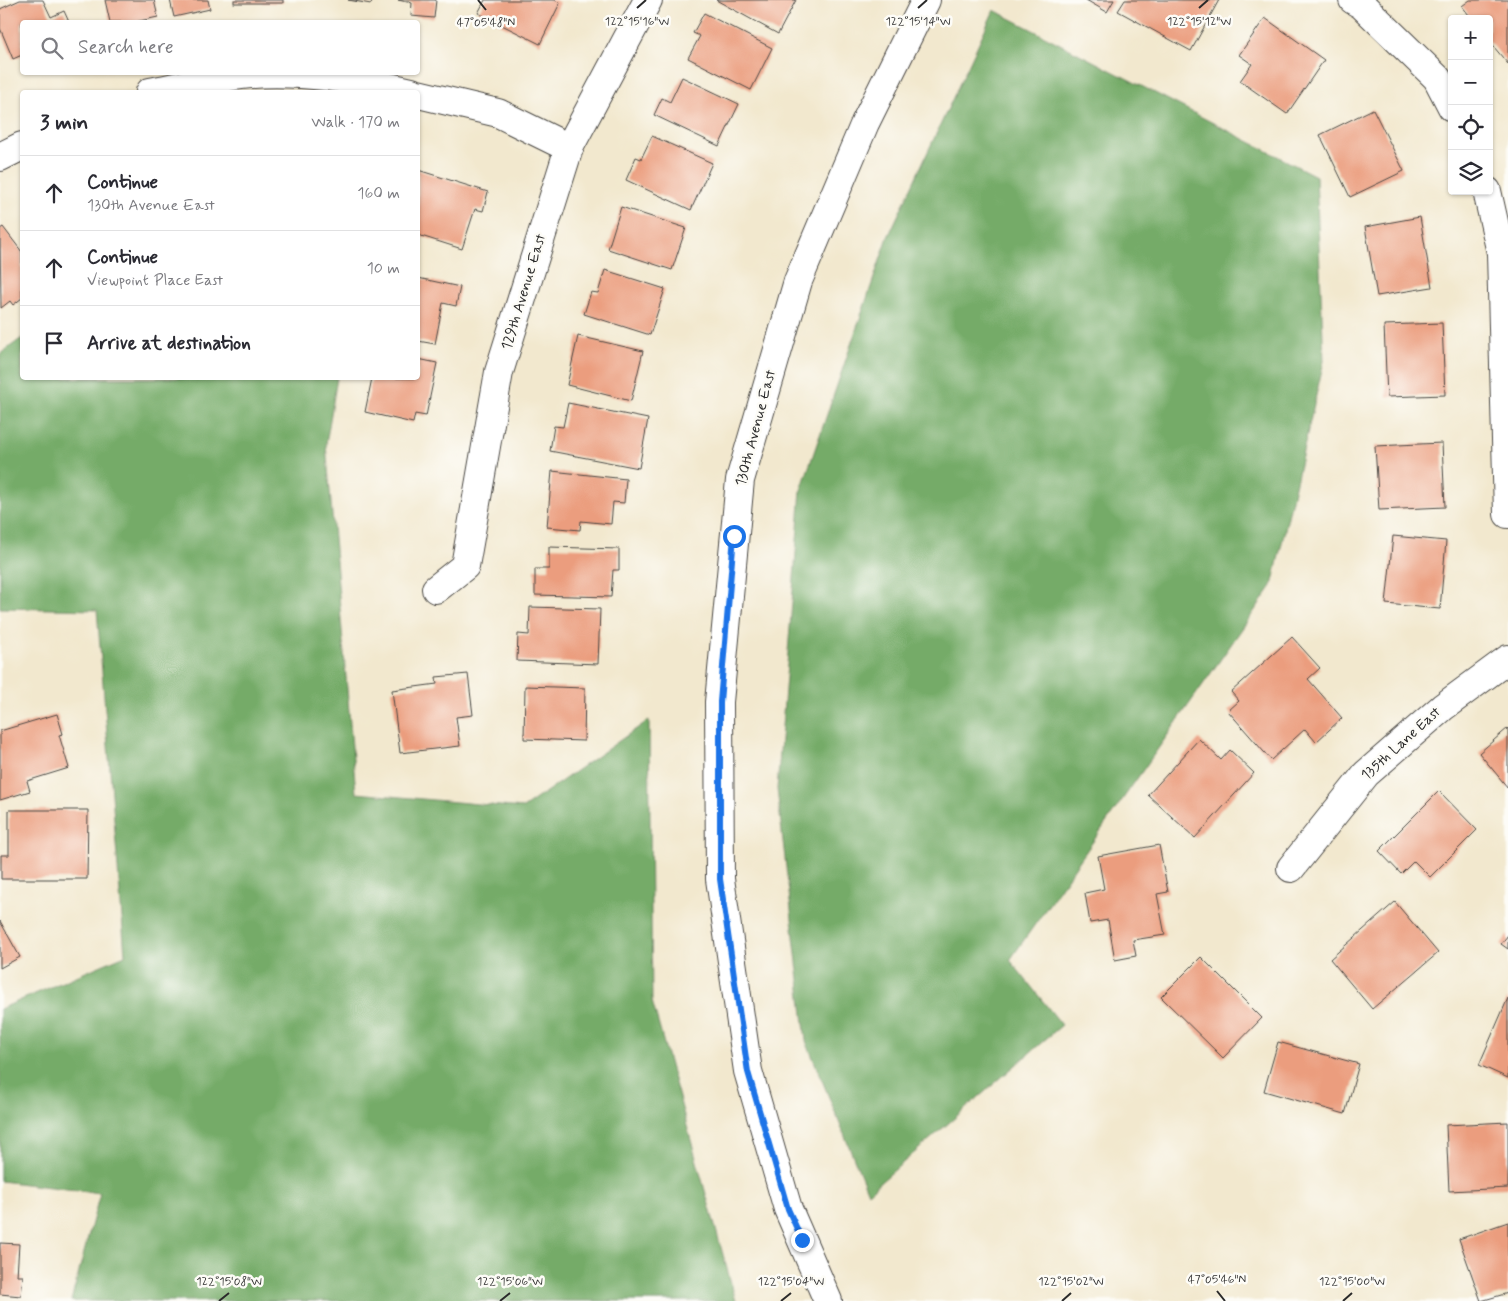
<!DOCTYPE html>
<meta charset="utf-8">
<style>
body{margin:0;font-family:Mynerve,sans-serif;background:#f2f2f3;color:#2b2b33}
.controls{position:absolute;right:15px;top:15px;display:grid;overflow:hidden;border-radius:5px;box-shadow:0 1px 4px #0004}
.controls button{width:45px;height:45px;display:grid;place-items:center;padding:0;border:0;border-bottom:1px solid #e1e1e2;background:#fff;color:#2b2b33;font:25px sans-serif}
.stop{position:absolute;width:15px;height:15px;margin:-11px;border:4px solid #1a73e8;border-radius:50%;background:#fff}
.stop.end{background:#1a73e8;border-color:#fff;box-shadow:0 1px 5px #0008}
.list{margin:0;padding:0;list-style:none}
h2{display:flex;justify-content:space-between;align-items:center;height:65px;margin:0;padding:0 20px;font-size:21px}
h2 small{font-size:16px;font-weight:400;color:#7c7c81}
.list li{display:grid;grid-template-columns:32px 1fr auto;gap:15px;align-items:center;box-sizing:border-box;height:75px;padding:0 20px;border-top:1px solid #e1e1e2}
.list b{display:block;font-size:19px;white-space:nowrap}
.list p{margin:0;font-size:16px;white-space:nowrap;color:#7c7c81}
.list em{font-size:16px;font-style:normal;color:#7c7c81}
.icon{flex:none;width:28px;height:28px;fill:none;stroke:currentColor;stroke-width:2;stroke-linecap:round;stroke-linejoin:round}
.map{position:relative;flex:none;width:1508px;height:1301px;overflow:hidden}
.search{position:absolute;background:#fff;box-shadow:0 1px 4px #0004;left:20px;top:20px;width:400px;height:55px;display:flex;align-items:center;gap:12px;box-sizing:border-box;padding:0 18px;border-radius:5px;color:#7c7c81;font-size:19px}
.panel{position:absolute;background:#fff;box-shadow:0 1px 4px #0004;left:20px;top:90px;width:400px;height:290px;border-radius:5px}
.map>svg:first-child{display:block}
.forest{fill:#74ab68;stroke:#506b4a}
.building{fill:#eb9d7e}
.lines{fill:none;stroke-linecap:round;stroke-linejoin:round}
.minor-casing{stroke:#494743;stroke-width:30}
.minor{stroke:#fff;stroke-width:28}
.route{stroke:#1a73e8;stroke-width:6}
.ticks{fill:none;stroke:#2b2b2b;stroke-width:2}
.labels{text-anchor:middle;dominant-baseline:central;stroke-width:5;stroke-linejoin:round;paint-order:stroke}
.street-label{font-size:15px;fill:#2b2b2b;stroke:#fdfcf7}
.ticks-label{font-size:12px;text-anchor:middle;fill:#2b2b2b;stroke:#fdfcf7;stroke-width:5;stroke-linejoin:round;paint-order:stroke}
</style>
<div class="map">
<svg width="1508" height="1301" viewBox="0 0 1508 1301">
<rect width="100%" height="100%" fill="#fdfcf7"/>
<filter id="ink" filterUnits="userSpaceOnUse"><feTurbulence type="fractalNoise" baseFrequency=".02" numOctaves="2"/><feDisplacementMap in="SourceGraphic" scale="10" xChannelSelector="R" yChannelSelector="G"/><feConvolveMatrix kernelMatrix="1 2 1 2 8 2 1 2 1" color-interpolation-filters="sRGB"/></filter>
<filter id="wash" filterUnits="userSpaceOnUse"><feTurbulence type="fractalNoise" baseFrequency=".0096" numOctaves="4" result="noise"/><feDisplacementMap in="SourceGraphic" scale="20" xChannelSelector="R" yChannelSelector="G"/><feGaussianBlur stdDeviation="1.12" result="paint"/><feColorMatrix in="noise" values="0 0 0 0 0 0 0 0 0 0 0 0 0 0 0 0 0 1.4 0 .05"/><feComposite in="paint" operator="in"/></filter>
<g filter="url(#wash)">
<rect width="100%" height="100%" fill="#f2e8ce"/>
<g class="forest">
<path d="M994,10L1316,176L1324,361L1272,586L1010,960L1062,1025L868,1193L806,1041L777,789L801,490L888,237Z"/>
<path d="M22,338V378H337L326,444L356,793L523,808L649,720L652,1001L736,1301H71L100,1193L0,1181V1009L125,955L97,610L0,608V354Z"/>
</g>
<g id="blocks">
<g class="building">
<path d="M20,0H43L51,17L64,11L69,22H22V55L13,59L0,28V9Z"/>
<path d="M105,0H154L158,17L135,22H110Z"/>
<path d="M170,0H208L210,9L174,17Z"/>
<rect x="234" y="0" width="49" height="3"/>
<path d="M348,0H372L371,4Z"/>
<path d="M398,0H436L434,18L411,16L412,3Z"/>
<path d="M485,0H555L560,3L540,44L478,13Z"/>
<path d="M716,0H796L778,34Z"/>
<path d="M1086,0H1114L1107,12Z"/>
<path d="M1125,0H1219L1191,51L1118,11Z"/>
<path d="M1470,0H1508V64L1489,41V19H1472L1462,6Z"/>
<path d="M704,13L772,48L751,90L688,58L700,36L693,33Z"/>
<path d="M1265,18L1324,60L1287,114L1240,81L1252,64L1239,55Z"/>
<path d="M682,77L739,104L719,146L654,115L662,98L670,102Z"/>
<path d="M1373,109L1404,171L1350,197L1320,135Z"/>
<path d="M652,136L712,163L691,210L626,180L636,157L641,159Z"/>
<path d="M418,170L488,192L483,211L475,209L462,249L418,235Z"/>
<path d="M621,207L686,228L672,270L608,249Z"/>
<path d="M1420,217L1432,287L1377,296L1365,227Z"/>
<path d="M3,227L22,252V298L13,305L10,301L1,308L0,229Z"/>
<path d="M605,270L665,289L650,335L584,314L591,292L598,293Z"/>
<path d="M418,278L460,287L456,306L443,303L435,344L418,341Z"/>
<path d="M1442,323L1445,395L1387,397L1384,325Z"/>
<path d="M578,336L643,351L631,401L567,385Z"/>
<path d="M418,359L437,363L426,416L415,414L413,423L365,412L372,378H418Z"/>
<path d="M568,403L648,419L639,468L550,451L554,426L563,427Z"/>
<path d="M1442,443L1445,507L1379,510L1375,446Z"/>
<path d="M552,471L626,479L624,503L613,502L611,524L581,521L580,530L547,527Z"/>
<path d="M1393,536L1446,541L1440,609L1386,604Z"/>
<path d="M549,547L619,549V570H613L611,597L535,595V569H549Z"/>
<path d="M530,607L600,609L598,664L517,661L518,634L529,635Z"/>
<path d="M1292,637L1320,668L1308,679L1342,718L1316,742L1305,729L1271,760L1228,711L1239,701L1231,692Z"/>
<path d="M468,674L473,715L456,717L460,746L400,753L392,690L437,684L436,677Z"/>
<path d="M525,686L585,688L584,741L524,739Z"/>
<path d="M57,714L63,734L59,735L69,768L27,781L30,791L0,800V731Z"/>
<path d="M1508,728V788L1479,753Z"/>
<path d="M1199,739L1221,760L1230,750L1254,773L1195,838L1148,795Z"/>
<path d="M1439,791L1477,830L1430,877L1414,861L1401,874L1379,851Z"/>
<path d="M9,810H88L87,879H1V855H9Z"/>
<path d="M1159,845L1168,892L1157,894L1165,935L1133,940L1136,956L1115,960L1108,920L1090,923L1085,893L1104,889L1098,856Z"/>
<path d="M1395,902L1438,953L1372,1009L1330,959Z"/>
<path d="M0,921L20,957L0,968Z"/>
<path d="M1508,935V949L1501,944Z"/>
<path d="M1201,957L1262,1018L1223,1058L1161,997Z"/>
<path d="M1508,998V1078L1479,1065Z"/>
<path d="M1278,1042L1359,1064L1345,1114L1264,1091Z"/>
<path d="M1508,1122V1188L1449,1191L1446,1125Z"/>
<path d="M1508,1222V1293L1481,1301L1459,1239Z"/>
<path d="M0,1243L19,1244L17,1276H23L21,1296L0,1294Z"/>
</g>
</g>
</g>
<g filter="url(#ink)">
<use href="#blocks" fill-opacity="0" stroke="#494743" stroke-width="1"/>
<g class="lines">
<g class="minor-casing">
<g id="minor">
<path d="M1353,0L1362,5L1437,78L1452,107"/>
<path d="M150,92C180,86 210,79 241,75C298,69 357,79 412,92"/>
<path d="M418,94L498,113L569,148"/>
<path d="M0,157L22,146"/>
<path d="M1487,191L1501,253L1508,514"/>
<path d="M436,589L465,566L499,372L569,148L648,0"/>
<path d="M1291,868L1366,774L1443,707L1508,659"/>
<path d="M828,1301L788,1209L748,1071L720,879L719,702L740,480L798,281L865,123L926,0"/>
</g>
</g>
<use href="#minor" class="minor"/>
</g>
</g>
<g class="lines" filter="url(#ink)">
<path class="route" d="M734,536L720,702V879L748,1072L788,1209L802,1240"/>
</g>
<path class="ticks" d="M478,0L486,10M637,8L646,0M918,8L927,0M1199,8L1208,0M1217,1291L1225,1301M219,1301L229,1293M500,1301L510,1293M781,1301L791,1293M1062,1301L1071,1293M1343,1301L1352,1293"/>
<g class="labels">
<g class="street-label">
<text transform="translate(524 292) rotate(-73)">129th Avenue East</text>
<text transform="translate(756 428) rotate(-75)">130th Avenue East</text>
<text transform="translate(1401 744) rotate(-42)">135th Lane East</text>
</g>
</g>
<g class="ticks-label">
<text x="918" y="25">122°15'14"W</text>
<text x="1199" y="25">122°15'12"W</text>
<text x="637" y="25">122°15'16"W</text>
<text x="486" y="26">47°05'48"N</text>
<text x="1217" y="1283">47°05'46"N</text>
<text x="229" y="1285">122°15'08"W</text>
<text x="510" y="1285">122°15'06"W</text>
<text x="791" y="1285">122°15'04"W</text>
<text x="1071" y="1285">122°15'02"W</text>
<text x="1352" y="1285">122°15'00"W</text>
</g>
</svg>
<div class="controls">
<button>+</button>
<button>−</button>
<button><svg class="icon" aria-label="locate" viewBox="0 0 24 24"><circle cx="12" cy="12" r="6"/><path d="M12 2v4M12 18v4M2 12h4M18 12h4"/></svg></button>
<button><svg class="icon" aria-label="layers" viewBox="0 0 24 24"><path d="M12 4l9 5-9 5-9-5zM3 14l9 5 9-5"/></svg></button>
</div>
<div class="stop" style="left:734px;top:536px"></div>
<div class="stop end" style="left:802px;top:1240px"></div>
<div class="search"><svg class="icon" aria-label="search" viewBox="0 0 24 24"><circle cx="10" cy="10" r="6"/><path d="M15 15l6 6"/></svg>Search here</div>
<section class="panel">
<h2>3 min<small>Walk · 170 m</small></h2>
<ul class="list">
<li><svg class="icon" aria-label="ahead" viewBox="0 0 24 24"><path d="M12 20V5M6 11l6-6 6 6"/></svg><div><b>Continue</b><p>130th Avenue East</p></div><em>160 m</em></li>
<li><svg class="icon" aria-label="ahead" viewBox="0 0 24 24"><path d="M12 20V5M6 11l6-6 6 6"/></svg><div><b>Continue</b><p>Viewpoint Place East</p></div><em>10 m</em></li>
<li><svg class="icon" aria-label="arrive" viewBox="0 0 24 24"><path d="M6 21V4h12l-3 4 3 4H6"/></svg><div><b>Arrive at destination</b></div></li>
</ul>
</section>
</div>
